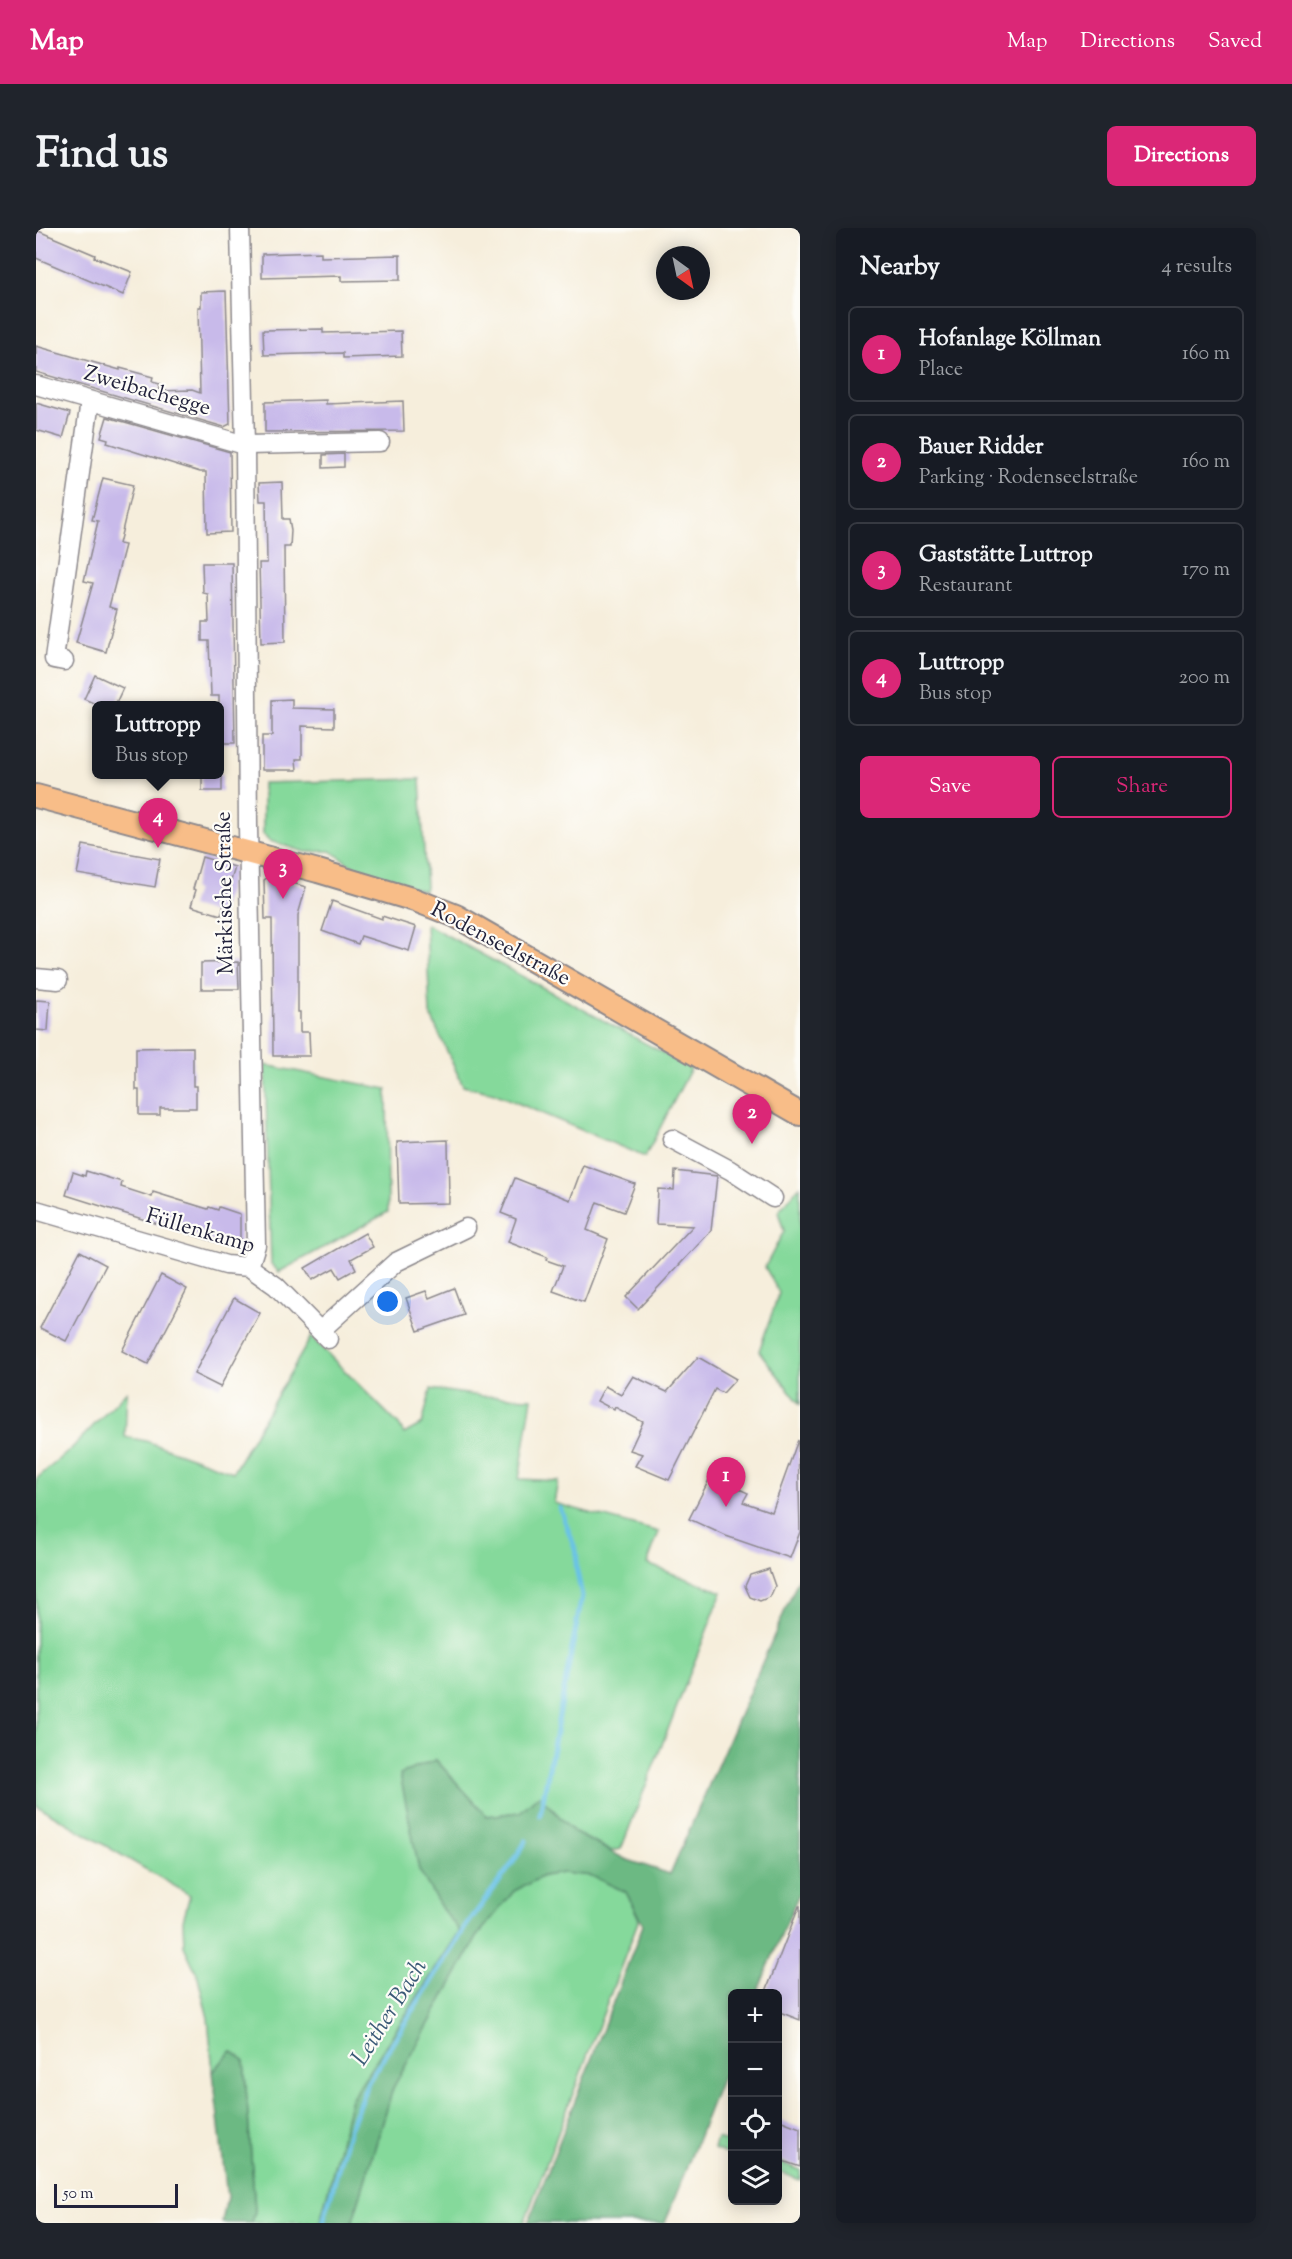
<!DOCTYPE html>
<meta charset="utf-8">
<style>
body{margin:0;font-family:"Sorts Mill Goudy",serif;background:#20242c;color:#f1f3f6}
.controls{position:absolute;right:18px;bottom:18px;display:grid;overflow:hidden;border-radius:9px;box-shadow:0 3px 15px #0003}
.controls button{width:54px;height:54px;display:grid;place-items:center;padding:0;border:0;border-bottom:2px solid #363941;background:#171b24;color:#f1f3f6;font:30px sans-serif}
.compass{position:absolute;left:620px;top:18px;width:54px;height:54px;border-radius:50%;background:#171b24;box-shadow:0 3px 15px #0003;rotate:147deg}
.scale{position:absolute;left:18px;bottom:15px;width:124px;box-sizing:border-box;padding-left:6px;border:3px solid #22223b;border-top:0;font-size:16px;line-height:21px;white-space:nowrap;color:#22223b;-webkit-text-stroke:4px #fdfcf7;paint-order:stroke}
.you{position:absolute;left:352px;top:1074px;width:21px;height:21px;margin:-15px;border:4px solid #fff;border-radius:50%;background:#1a73e8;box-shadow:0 0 0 9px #1a73e833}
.badge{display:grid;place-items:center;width:39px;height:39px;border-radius:50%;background:#db2777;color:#fff;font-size:20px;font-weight:700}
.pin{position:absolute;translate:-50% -50px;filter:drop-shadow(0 2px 3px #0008)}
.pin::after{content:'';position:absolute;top:32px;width:21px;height:18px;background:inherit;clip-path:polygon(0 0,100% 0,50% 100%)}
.popup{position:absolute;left:56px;top:473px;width:132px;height:78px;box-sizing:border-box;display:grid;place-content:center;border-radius:9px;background:#171b24;filter:drop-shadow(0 2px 4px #0005);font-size:20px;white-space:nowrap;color:#9ea1a6}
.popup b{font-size:22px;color:#f1f3f6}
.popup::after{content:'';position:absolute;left:50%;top:100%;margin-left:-12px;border:12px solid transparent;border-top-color:#171b24}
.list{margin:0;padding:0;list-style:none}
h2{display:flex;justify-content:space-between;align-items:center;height:78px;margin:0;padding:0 24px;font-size:26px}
h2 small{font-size:20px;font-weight:400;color:#9ea1a6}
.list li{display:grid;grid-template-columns:39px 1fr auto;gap:18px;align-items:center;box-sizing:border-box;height:96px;margin:0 12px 12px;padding:0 12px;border:2px solid #363941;border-radius:9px}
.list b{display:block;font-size:22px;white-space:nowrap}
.list p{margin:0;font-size:20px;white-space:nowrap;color:#9ea1a6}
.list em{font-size:20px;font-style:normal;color:#9ea1a6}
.actions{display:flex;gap:12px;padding:18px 24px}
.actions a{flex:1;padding:14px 0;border:2px solid #db2777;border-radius:9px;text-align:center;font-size:21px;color:#db2777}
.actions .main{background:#db2777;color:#fff}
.icon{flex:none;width:33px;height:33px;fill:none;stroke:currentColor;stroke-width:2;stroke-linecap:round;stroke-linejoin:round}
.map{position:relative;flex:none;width:764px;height:1995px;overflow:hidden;border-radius:9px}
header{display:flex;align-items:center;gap:36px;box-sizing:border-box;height:84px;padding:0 30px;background:#db2777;color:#fff}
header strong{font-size:28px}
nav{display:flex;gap:33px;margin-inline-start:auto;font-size:21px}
.intro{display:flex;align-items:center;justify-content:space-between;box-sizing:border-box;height:144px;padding:0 36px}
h1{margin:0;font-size:42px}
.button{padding:15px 27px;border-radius:9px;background:#db2777;color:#fff;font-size:21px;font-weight:700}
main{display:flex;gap:36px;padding:0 36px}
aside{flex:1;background:#171b24;border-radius:9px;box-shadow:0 3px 15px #0003}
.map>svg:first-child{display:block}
.green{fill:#85d99b;stroke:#547e6b;stroke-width:1.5}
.forest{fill:#6cb983;stroke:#476e5f;stroke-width:1.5}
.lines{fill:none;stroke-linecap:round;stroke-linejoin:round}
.stream{stroke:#69c2e7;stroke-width:5}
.building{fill:#c8baea}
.minor-casing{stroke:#8c888c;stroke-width:21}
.major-casing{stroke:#8c888c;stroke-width:26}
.minor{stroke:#fff;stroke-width:18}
.major{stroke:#f8bd88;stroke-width:22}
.labels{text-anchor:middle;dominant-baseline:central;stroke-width:4.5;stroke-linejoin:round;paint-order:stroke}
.street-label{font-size:22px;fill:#22223b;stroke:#fdfcf7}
.water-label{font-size:24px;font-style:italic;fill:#3b5a77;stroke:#fdfcf7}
</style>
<header>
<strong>Map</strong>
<nav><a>Map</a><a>Directions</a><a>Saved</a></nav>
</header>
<div class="intro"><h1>Find us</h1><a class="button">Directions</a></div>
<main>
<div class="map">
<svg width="764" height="1995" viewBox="0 0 764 1995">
<rect width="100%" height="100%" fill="#fdfcf7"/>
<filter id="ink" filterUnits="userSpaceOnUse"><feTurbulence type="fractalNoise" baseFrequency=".0167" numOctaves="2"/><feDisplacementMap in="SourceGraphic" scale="12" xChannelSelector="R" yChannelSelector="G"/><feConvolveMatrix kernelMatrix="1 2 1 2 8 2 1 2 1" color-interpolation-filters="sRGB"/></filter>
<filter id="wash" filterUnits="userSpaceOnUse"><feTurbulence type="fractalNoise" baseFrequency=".008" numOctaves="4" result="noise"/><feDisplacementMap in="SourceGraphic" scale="24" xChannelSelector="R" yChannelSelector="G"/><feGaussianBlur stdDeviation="1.35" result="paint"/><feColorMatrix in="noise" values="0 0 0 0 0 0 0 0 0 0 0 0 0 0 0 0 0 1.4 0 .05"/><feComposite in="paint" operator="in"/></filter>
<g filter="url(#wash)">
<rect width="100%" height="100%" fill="#f6eedc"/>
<g class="green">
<path d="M384,551L390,659L388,663L319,640L295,623L269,624L234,613L227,606V555Z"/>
<path d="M390,696L655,840L609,929L458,865L427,858L394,786Z"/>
<path d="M229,837L351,861L352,984L243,1044L235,1036Z"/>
<path d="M764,958V1176L723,1123L743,1065L729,1039L748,1003L742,984Z"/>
<path d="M275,1109L363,1197L368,1206L386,1196L395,1161L445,1168L496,1170L483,1251L522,1253L518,1275L623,1304L611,1336L686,1364L585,1621L575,1623L539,1605L503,1567L484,1584L451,1588L400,1532L406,1681L424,1703L315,1871L284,1995H216L219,1982L208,1832L195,1823L177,1844L172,1790L161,1746L148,1718L147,1692L154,1667L0,1577V1251L33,1223L91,1163L89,1209L110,1213L197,1244Z"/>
<path d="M527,1645L556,1648L590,1664L603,1691L488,1995H316L357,1860L444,1704L478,1663L507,1648Z"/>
<path d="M681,1910L696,1916V1928L678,1921Z"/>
<path d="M742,1933L764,1942V1952L742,1944Z"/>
</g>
<g class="forest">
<path d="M764,1348V1663L721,1765L696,1766V1823L629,1995H492L607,1697L590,1664L556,1648L527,1645L507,1648L478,1663L443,1706L357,1860L316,1995H284L315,1871L424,1703L406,1681L383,1642L364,1546L400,1532L451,1588L484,1584L503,1567L539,1605L589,1631L634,1646Z"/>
<path d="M195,1823L208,1832L219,1983L216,1995H186L191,1969L177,1844Z"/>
</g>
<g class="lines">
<g class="stream">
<path d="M504,1587L546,1368L540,1339L541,1326L524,1280"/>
<path d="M287,1995L313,1901L332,1854L430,1698L476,1636L490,1613"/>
</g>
</g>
<g id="blocks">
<g class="building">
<path d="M0,2L59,27L58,29L96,44L87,67L0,30Z"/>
<path d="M285,24V29L364,27V52L305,53V48L226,50V26Z"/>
<path d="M190,63L194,196L188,199L0,144V118L84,142V140L117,149L116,154L124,156L122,163L156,162L164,165L162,79H165V64Z"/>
<path d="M287,101V105L365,103L366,128L307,130V125L228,127L227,102Z"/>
<path d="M290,172V176L367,173L368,203L229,204V174Z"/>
<path d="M0,175L34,185L27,210L0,202Z"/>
<path d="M71,189L194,224L195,304L171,305L170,244H164L71,215L72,211L65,209Z"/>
<path d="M308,226V239L287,240V227Z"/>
<path d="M67,250L97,257L83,316L89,317L73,379L81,381L70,424L40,415L57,355L48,353L62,293L56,292Z"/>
<path d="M246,254L247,291H253L255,302L254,319H248L249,414L225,415L223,335H231L230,273H224L223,255Z"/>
<path d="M166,335H196L199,515H183V468H175L173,413H166V394H173L172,366L167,365Z"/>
<path d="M59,447L87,460L79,477H62L48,471Z"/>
<path d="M256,471V480L298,481V499L266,498V531H260L261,542H226V508H236V472Z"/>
<rect x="166" y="546" width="20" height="17"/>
<path d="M47,617L124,631L119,659L41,646Z"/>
<path d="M166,629L199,639L185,687L155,678L160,662L157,661Z"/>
<path d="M233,648L270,659L262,687V784H264V804H273L274,828H237L236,691H229L228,652Z"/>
<path d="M296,673L346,691V688L380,699L373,723L325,708L322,716L286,703Z"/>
<path d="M202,734L203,761H165V735Z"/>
<path d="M0,772L14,773L12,803L0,802Z"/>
<path d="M157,819V858H160V880H124V887H103V862H100V820Z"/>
<path d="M412,912L413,975L363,976L361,914Z"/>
<path d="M547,937L599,956L588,984L561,974L551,1002L572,1011L548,1074L517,1063L527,1038L510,1032L511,1029L472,1014L480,991L465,985L479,950L534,972Z"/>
<path d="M50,943L86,954L85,959L116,969L117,964L172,981L173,979L182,982L183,979L204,986V1016L198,1020L30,967L37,944L49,948Z"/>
<path d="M639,943L681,948L675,1003L602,1081L590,1069L657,998L620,996L622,961L638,962Z"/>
<path d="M329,1005L337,1019L315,1031L320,1041L304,1050L298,1040L276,1052L269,1040Z"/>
<path d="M44,1023L70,1037L30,1113L4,1100Z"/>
<path d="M125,1047L151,1061L112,1136L86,1123Z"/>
<path d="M418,1060L428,1087L382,1103L370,1070L390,1063L393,1070Z"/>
<path d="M198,1070L224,1085L184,1159L158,1146Z"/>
<path d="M662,1129L700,1151L687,1165L679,1161L633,1252L599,1238L606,1226L594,1222L607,1194L579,1179L578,1182L561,1173L569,1158L585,1167L597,1148L631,1164Z"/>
<path d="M762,1212L764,1304L754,1330L690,1308L653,1291L675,1248L712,1265L707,1274L736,1284Z"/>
<path d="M733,1341L739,1358L734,1369L724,1373L714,1369L709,1358L714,1347Z"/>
<path d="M763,1678H764V1792L741,1783V1766H729Z"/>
<path d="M741,1891L764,1900V1939L741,1931Z"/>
</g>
</g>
</g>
<g filter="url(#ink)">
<use href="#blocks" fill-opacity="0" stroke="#8c888c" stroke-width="1.5"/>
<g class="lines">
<g class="minor-casing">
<g id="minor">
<path d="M204,0L209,217L212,598L220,1017L213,1039"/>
<path d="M0,157L209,217L344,214"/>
<path d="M28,433L18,431L54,173"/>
<path d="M0,750L22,752"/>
<path d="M636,911L694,942L737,970"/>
<path d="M0,982L190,1037L213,1039L240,1058L292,1111"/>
<path d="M284,1103L360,1034L430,1000"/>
</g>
</g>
<g class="major-casing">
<path id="major" d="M0,568L282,643L379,672L420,688L764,886"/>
</g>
<use href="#minor" class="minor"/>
<use href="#major" class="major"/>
</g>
</g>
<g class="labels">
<g class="street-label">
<text transform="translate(111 164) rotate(16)">Zweibachegge</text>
<text transform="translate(190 665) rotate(-91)">Märkische Straße</text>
<text transform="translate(464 717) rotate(28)">Rodenseelstraße</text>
<text transform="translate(164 1004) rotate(16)">Füllenkamp</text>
</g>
<g class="water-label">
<text transform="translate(354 1785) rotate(-58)">Leither Bach</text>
</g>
</g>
</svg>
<div class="controls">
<button>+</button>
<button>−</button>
<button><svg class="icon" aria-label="locate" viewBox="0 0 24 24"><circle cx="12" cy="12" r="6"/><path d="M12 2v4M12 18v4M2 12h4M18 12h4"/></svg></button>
<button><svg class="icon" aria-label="layers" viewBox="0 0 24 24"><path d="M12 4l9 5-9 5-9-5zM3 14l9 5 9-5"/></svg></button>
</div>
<svg class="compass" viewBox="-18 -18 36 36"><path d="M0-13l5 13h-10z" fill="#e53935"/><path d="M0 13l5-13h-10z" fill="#9ea1a6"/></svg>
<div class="scale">50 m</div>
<div class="you"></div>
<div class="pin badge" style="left:690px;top:1279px">1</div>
<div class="pin badge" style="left:716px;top:916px">2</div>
<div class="pin badge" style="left:247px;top:671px">3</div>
<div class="pin badge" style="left:122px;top:620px">4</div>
<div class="popup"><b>Luttropp</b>Bus stop</div>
</div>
<aside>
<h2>Nearby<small>4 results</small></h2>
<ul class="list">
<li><span class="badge">1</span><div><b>Hofanlage Köllman</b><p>Place</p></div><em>160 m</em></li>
<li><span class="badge">2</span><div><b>Bauer Ridder</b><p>Parking · Rodenseelstraße</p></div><em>160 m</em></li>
<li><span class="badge">3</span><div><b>Gaststätte Luttrop</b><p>Restaurant</p></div><em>170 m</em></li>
<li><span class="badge">4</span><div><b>Luttropp</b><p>Bus stop</p></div><em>200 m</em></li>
</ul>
<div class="actions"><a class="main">Save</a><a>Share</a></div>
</aside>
</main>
